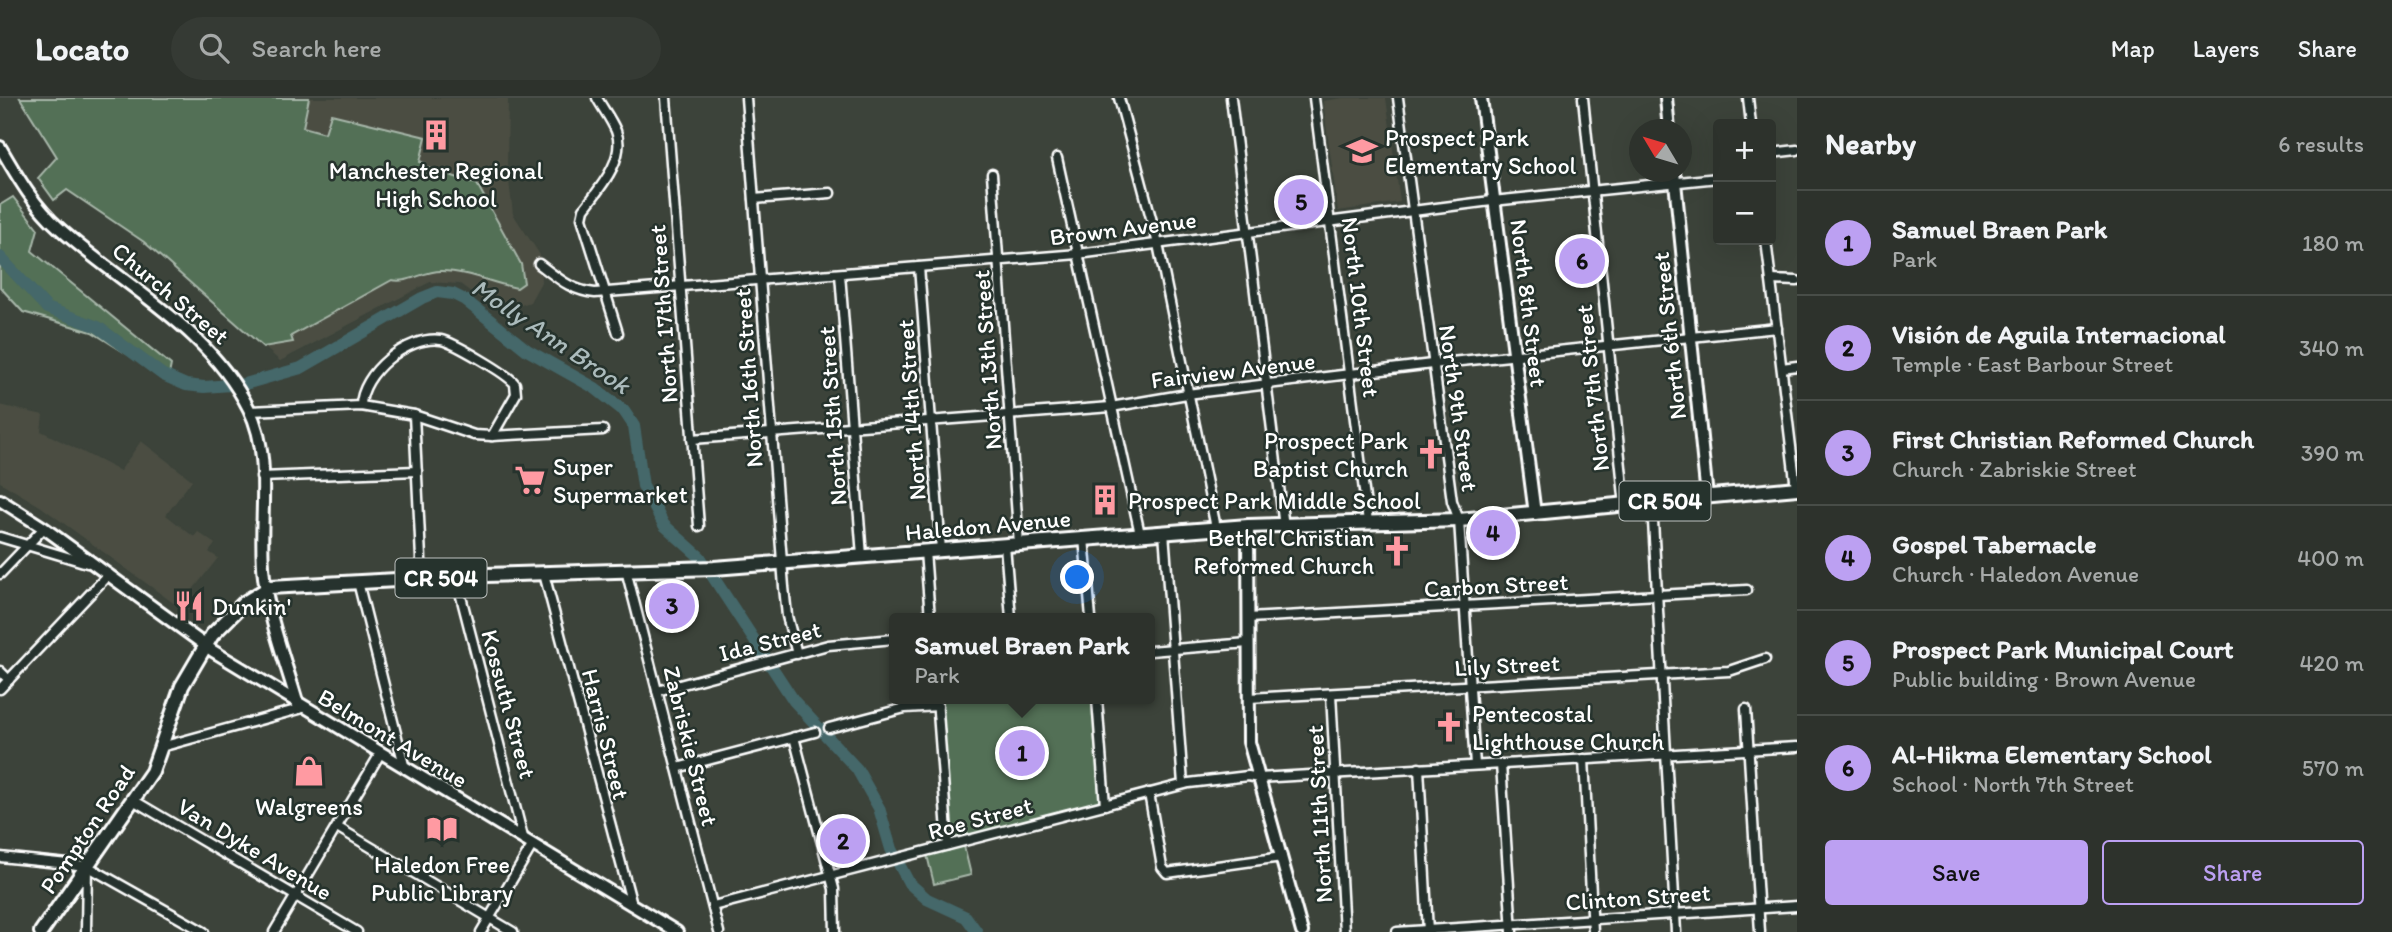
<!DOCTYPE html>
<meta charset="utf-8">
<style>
body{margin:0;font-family:Itim,sans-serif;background:#353a34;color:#f1f3f6}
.controls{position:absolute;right:21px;top:21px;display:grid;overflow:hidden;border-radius:7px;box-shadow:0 7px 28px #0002}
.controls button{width:63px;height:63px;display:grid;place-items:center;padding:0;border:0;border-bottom:2px solid #484d48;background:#2d322c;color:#f1f3f6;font:35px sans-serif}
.compass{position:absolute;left:1629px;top:21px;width:63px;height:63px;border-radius:50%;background:#2d322c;box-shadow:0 7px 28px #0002;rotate:308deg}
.you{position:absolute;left:1078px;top:480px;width:24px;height:24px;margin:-18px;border:5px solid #fff;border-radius:50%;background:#1a73e8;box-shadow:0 0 0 10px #1a73e833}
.badge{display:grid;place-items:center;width:46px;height:46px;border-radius:50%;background:#bca0f2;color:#111;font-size:23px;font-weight:700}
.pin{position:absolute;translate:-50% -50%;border:4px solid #fff;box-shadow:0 2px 7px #0006}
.popup{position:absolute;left:889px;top:515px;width:266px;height:91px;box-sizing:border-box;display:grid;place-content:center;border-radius:7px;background:#2d322c;filter:drop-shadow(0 2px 5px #0005);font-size:23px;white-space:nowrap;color:#a7aaa9}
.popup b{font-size:26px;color:#f1f3f6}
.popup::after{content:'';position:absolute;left:50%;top:100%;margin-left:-14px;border:14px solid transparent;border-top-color:#2d322c}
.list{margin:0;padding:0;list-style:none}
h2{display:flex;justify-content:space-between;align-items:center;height:91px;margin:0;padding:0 28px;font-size:30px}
h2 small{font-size:23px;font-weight:400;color:#a7aaa9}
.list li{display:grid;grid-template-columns:46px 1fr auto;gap:21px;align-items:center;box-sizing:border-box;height:105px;padding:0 28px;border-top:2px solid #484d48}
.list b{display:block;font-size:26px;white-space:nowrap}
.list p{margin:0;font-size:23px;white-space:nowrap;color:#a7aaa9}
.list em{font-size:23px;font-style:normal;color:#a7aaa9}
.actions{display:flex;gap:14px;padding:21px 28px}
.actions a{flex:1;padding:16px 0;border:2px solid #bca0f2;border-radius:7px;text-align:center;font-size:24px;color:#bca0f2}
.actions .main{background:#bca0f2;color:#111}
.icon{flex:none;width:38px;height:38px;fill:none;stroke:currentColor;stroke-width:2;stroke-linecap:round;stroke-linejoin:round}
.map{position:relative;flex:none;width:1797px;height:834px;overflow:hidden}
header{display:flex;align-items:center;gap:42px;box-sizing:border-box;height:98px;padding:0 35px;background:#2d322c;border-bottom:2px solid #484d48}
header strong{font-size:33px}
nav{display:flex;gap:38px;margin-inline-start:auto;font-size:24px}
.search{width:490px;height:63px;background:#353a34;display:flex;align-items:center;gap:18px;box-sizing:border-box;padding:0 24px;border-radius:38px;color:#a7aaa9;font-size:26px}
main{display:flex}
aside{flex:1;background:#2d322c}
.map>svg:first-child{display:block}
.built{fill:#4b4e43}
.green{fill:#526f56;stroke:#a8b7aa;stroke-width:2}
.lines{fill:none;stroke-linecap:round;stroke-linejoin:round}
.river{stroke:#44676a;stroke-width:12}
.street-casing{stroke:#fff;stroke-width:13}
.secondary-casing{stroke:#fff;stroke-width:16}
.primary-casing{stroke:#fff;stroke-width:18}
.street{stroke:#26332d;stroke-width:8}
.secondary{stroke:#26332d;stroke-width:10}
.primary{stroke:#26332d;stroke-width:12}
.labels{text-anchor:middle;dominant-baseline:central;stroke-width:5;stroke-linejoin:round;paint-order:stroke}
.shield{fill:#26332d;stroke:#bec2c0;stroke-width:2}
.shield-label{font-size:23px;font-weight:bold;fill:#fff}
.poi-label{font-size:24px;fill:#fff;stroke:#26332d;text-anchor:start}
.street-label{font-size:24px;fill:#fff;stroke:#26332d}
.water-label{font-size:26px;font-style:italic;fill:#abbbbc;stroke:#26332d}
</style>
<header>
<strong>Locato</strong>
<div class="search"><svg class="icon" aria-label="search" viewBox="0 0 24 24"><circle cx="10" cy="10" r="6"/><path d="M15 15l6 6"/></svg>Search here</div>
<nav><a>Map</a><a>Layers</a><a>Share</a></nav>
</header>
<main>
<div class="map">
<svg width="1797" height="834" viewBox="0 0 1797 834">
<rect width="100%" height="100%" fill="#3c433a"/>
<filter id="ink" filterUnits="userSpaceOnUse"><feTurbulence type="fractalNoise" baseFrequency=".0143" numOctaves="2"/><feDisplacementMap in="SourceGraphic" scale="14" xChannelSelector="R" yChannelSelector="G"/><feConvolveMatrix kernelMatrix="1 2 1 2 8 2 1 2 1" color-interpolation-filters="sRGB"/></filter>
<g filter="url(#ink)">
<g class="built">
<path d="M263,0H508L507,66L513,116L540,157L541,184L530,204L515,209L493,210L460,186L430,184L280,263L144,144Z"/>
<path d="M1343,0H1386L1400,104L1338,113L1323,3Z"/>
<path d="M0,307L43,317L41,333L120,373L141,343L192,382L166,417L194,439L198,434L215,446L209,454L218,460L179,509L40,408L0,384Z"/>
</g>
<g class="green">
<path d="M20,0H309L303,29L325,35L331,16L426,39L420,64L425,65V69L477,86L521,166L524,185L517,190C491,185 468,173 441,173C423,173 408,186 392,182L291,238L293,244L263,249L144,144L67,92L54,102L38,80L57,59Z"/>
<path d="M13,99L38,131L32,153L171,267L168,282L92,234L23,214L0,189V107Z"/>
<path d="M937,601H1098L1107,707L948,747Z"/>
<path d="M964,748L971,777L934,786L927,757Z"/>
</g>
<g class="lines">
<path class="river" d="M0,159L47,210L98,229L163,277L186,287L204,289L245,286L301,270L422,200L437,194L453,196L465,202L527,252L595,290L624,313L634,328L643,388L664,427L700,459L794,603L857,671L879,710L891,751L909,785L927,801L966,819L977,834"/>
<g class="street-casing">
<g id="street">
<path d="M597,0C603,11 611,21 616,33C627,60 599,91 584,111L582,120L618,235"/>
<path d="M666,0L699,428"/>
<path d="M746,0L784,489L787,518L797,556"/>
<path d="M1119,0L1158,146L1216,430"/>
<path d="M1231,0L1284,429"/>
<path d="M1314,0L1368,424"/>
<path d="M1398,0L1452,403L1459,422L1475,667"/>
<path d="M1583,0L1625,408"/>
<path d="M1748,0L1751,26"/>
<path d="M1771,55L1797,52"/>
<path d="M1057,60L1140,436"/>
<path d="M992,76L1019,446"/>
<path d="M754,101L830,95"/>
<path d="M1766,142L1796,390"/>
<path d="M539,166C558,180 571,193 595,195L1078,156L1483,104L1718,80"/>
<path d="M919,169L941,452"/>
<path d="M840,176L862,458"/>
<path d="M1771,182L1797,183"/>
<path d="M1782,270L1797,268"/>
<path d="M361,308C361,276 407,237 441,242C453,244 508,276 515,286L516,296L492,338"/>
<path d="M250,313L361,308L414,317L474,337L492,338L603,332"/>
<path d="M414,317L422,481"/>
<path d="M692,341L1111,309L1187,296L1432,266L1777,230"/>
<path d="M261,379L417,373"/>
<path d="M1652,405L1676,834"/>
<path d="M1164,434L1183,686"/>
<path d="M0,439L87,465"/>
<path d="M1084,440L1091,520"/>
<path d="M1005,447L1011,520"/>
<path d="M925,453L930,520"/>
<path d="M626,472L719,834"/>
<path d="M0,476L44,430"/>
<path d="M544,476L632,807"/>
<path d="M456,479L524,743"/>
<path d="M358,484L405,671"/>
<path d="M1248,520L1747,492"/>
<path d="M1150,553L1248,545"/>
<path d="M0,573L9,582"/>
<path d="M0,591L109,476"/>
<path d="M657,593L828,547L894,541"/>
<path d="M1331,596L1344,834"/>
<path d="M1249,600L1729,573L1765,561"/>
<path d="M937,601L948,747"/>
<path d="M1097,601L1105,707"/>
<path d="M1746,611L1760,834"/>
<path d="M829,630L905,610L938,608"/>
<path d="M794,639L834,791L835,834"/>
<path d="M161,649L303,610"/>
<path d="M1584,661L1593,834"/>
<path d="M1501,666L1512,834"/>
<path d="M677,670L815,634"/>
<path d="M1419,670L1428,834"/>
<path d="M1149,695L1162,769L1167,775L1282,759"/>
<path d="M133,702L357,834"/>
<path d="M337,729L513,834"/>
<path d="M0,759L87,768L204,834"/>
<path d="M713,808L1189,685L1248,678L1259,680L1797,649"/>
<path d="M86,834L87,768"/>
<path d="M274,834L380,656"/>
<path d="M481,834L532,748"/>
<path d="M1397,834L1797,808"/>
</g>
</g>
<g class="secondary-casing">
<g id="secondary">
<path d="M1481,0L1535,416"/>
<path d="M1666,0L1669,32"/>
<path d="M0,49C17,78 33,107 59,130C124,189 208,229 249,311C274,361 257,425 264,479C269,522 286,565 298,607"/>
<path d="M1674,74L1707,399"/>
<path d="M0,402L44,430L213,553L677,834"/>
<path d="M1248,428L1249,644L1302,834"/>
</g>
</g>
<g class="primary-casing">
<path id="primary" d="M41,834L152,674L182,588L212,537L244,505L270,489L487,477L714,470L1248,428L1459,422L1797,390"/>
</g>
<use href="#street" class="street"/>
<use href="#secondary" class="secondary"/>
<use href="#primary" class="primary"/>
</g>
</g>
<defs>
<g id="building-bare" transform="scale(2.415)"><path d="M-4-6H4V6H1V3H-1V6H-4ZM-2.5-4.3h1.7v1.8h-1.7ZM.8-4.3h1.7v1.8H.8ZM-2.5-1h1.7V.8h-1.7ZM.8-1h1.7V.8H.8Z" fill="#ff9aa2" stroke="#26332d" stroke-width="2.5" paint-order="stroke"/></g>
<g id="school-bare" transform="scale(2.415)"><path d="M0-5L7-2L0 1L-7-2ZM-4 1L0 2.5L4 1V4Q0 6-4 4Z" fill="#ff9aa2" stroke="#26332d" stroke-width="2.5" paint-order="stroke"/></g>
<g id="church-bare" transform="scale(2.415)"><path d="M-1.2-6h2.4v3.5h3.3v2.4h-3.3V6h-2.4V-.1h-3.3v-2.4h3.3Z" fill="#ff9aa2" stroke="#26332d" stroke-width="2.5" paint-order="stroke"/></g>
<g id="supermarket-bare" transform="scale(2.415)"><path d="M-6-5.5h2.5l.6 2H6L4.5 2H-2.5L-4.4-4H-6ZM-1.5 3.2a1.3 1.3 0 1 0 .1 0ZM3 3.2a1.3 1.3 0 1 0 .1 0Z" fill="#ff9aa2" stroke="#26332d" stroke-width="2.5" paint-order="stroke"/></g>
<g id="restaurant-bare" transform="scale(2.415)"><path d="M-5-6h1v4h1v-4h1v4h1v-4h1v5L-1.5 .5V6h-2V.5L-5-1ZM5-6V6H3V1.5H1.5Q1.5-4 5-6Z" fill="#ff9aa2" stroke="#26332d" stroke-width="2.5" paint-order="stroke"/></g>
<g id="shop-bare" transform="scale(2.415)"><path d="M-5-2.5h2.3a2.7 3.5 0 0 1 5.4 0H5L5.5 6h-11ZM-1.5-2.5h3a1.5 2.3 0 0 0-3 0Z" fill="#ff9aa2" stroke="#26332d" stroke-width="2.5" paint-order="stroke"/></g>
<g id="library-bare" transform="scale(2.415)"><path d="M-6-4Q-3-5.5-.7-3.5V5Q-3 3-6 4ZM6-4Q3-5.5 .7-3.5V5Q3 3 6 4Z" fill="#ff9aa2" stroke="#26332d" stroke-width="2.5" paint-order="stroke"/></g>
</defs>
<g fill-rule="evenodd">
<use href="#building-bare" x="436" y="37"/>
<use href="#school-bare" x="1362" y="53"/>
<use href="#church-bare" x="1431" y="356"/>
<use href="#supermarket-bare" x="530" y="382"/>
<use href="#building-bare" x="1105" y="402"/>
<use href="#church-bare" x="1397" y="453"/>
<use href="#restaurant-bare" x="189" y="508"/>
<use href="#church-bare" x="1449" y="629"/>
<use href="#shop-bare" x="309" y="673"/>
<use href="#library-bare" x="442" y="731"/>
</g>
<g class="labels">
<g class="shield">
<rect x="1619.5" y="383.5" width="91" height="39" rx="5"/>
<rect x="395.5" y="460.5" width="91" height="39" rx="5"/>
</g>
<g class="shield-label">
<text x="1665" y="403">CR 504</text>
<text x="441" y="480">CR 504</text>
</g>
<g class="poi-label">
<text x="1385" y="39">Prospect Park<tspan x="1385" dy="28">Elementary School</tspan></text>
<text x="436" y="72" text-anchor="middle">Manchester Regional<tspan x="436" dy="28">High School</tspan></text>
<text x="1408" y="342" text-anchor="end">Prospect Park<tspan x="1408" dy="28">Baptist Church</tspan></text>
<text x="553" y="368">Super<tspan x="553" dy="28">Supermarket</tspan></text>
<text x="1128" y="402">Prospect Park Middle School</text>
<text x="1374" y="439" text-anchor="end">Bethel Christian<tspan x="1374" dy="28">Reformed Church</tspan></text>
<text x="212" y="508">Dunkin'</text>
<text x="1472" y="615">Pentecostal<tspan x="1472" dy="28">Lighthouse Church</tspan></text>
<text x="309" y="708" text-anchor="middle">Walgreens</text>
<text x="442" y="766" text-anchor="middle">Haledon Free<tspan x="442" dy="28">Public Library</tspan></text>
</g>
<g class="street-label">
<text transform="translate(1123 130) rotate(-7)">Brown Avenue</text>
<text transform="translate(171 195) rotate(40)">Church Street</text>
<text transform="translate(1529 205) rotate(83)">North 8th Street</text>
<text transform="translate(1361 209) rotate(83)">North 10th Street</text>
<text transform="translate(663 216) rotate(-94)">North 17th Street</text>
<text transform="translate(1669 238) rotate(-96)">North 6th Street</text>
<text transform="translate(987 262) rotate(-94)">North 13th Street</text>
<text transform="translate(1233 272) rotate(-7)">Fairview Avenue</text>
<text transform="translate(748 280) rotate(-94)">North 16th Street</text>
<text transform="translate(1592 290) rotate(-96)">North 7th Street</text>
<text transform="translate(1459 310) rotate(82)">North 9th Street</text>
<text transform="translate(911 312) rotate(-94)">North 14th Street</text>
<text transform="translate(832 318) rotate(-94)">North 15th Street</text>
<text transform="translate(988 427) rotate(-5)">Haledon Avenue</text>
<text transform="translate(1496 487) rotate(-3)">Carbon Street</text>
<text transform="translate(770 543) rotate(-14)">Ida Street</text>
<text transform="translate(1507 567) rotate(-3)">Lily Street</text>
<text transform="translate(509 606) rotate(75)">Kossuth Street</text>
<text transform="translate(606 636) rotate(76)">Harris Street</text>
<text transform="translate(393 640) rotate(31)">Belmont Avenue</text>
<text transform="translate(691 648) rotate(76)">Zabriskie Street</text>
<text transform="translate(1319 716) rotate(-93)">North 11th Street</text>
<text transform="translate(980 720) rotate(-15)">Roe Street</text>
<text transform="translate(87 731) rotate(-56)">Pompton Road</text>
<text transform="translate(255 751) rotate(31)">Van Dyke Avenue</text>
<text transform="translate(1638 799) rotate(-4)">Clinton Street</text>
</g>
<g class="water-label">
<text transform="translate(551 238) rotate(34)">Molly Ann Brook</text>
</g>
</g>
</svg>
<div class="controls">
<button>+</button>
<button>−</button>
</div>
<svg class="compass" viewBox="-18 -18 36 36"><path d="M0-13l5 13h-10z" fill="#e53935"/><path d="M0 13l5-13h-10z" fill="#a7aaa9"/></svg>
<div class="you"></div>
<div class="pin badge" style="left:1022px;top:655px">1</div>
<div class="popup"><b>Samuel Braen Park</b>Park</div>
<div class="pin badge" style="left:843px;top:743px">2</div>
<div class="pin badge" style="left:672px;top:508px">3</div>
<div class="pin badge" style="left:1493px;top:435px">4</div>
<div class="pin badge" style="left:1301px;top:104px">5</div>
<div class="pin badge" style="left:1582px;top:163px">6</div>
</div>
<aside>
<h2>Nearby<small>6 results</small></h2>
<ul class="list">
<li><span class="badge">1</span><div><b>Samuel Braen Park</b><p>Park</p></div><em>180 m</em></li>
<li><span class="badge">2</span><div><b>Visión de Aguila Internacional</b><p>Temple · East Barbour Street</p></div><em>340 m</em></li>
<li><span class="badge">3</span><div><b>First Christian Reformed Church</b><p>Church · Zabriskie Street</p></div><em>390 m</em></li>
<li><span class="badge">4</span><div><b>Gospel Tabernacle</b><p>Church · Haledon Avenue</p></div><em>400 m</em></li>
<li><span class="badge">5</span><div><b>Prospect Park Municipal Court</b><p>Public building · Brown Avenue</p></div><em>420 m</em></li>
<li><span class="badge">6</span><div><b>Al-Hikma Elementary School</b><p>School · North 7th Street</p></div><em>570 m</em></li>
</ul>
<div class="actions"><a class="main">Save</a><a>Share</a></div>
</aside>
</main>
